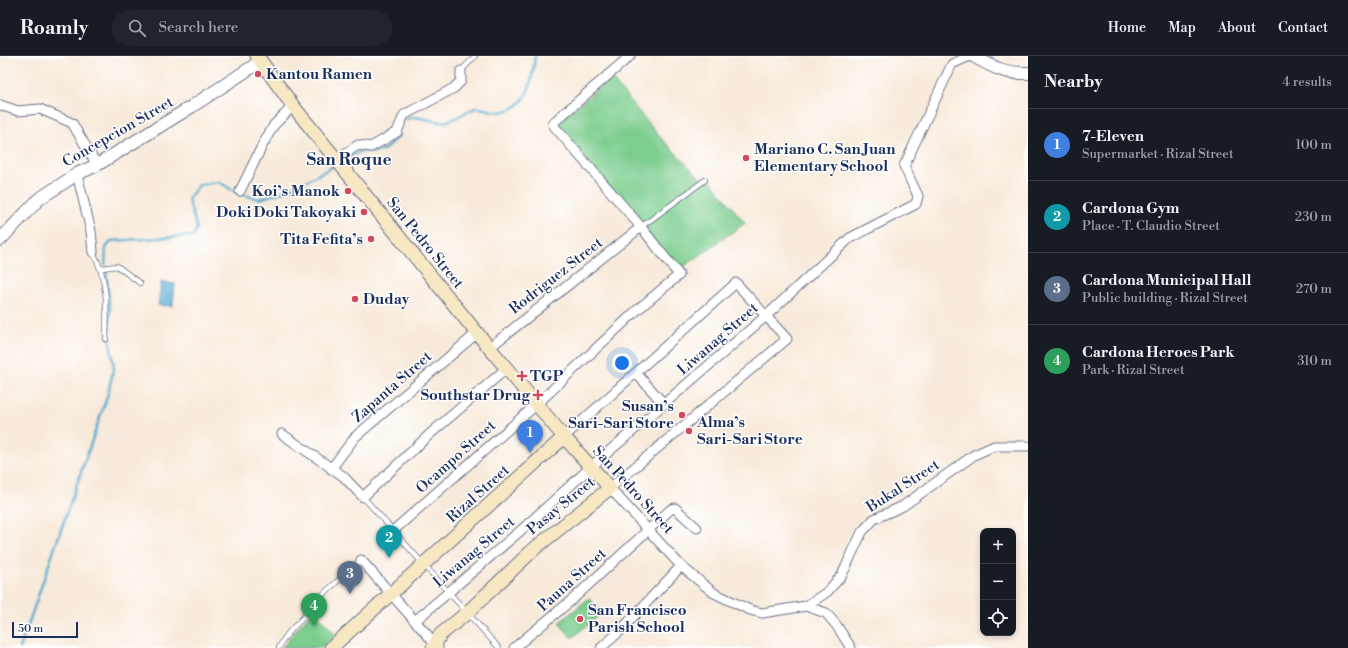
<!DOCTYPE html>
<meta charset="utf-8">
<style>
body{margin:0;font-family:"Libre Bodoni",serif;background:#20242c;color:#f1f3f6}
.controls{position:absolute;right:12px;bottom:12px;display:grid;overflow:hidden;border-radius:8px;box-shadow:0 2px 6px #0003}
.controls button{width:36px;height:36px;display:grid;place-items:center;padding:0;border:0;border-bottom:1px solid #363941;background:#171b24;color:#f1f3f6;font:20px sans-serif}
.scale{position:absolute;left:12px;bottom:10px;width:66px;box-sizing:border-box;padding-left:4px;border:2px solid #1b2f5e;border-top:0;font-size:11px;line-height:14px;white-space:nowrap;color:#1b2f5e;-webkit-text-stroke:3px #fff;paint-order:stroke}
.you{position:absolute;left:622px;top:307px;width:14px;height:14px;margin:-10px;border:3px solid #fff;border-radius:50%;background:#1a73e8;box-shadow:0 0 0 6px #1a73e833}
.badge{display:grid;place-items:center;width:26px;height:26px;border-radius:50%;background:#d1495b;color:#fff;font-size:13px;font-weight:700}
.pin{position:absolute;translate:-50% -33px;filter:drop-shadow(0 1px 2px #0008)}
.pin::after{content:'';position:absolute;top:21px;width:14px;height:12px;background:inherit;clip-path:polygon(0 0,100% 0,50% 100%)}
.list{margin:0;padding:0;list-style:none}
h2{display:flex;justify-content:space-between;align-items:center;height:52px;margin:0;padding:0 16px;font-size:17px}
h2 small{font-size:13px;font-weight:400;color:#9ea1a6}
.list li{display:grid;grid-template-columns:26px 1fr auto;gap:12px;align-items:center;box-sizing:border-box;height:72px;padding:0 16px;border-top:1px solid #363941}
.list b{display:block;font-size:15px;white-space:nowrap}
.list p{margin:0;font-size:13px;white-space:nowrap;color:#9ea1a6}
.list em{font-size:13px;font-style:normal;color:#9ea1a6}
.icon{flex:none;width:22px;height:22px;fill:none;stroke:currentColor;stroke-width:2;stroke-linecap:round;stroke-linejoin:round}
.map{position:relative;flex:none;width:1028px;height:592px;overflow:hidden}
header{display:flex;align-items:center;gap:24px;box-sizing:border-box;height:56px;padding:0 20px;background:#171b24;border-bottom:1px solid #363941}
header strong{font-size:19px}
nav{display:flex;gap:22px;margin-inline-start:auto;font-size:14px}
.search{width:280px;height:36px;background:#20242c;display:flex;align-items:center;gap:10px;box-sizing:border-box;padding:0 14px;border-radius:22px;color:#9ea1a6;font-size:15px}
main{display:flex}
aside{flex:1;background:#171b24}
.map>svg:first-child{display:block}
.green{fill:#7ccd8e;stroke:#4c7e76}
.water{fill:#52aacf;stroke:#366c96}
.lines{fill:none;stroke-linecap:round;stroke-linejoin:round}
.stream{stroke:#52aacf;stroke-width:2.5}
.service-casing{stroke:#687089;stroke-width:6}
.minor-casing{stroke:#687089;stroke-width:11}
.tertiary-casing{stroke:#687089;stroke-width:14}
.secondary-casing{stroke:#687089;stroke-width:15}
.service{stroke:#fff;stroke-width:4.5}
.minor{stroke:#fff;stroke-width:9}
.tertiary{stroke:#fff;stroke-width:12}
.secondary{stroke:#f7e8c3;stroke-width:13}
.poi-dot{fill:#d1495b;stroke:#fff;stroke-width:1.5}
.labels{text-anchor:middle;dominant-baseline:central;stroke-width:3;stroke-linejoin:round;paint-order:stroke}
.poi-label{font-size:15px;font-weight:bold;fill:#1b2f5e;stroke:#fff;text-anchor:start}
.street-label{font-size:15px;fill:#1b2f5e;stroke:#fff}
.quarter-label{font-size:17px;font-weight:bold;fill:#1b2f5e;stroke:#fff}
</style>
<header>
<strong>Roamly</strong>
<div class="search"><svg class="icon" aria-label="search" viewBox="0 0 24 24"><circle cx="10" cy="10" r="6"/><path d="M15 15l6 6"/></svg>Search here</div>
<nav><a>Home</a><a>Map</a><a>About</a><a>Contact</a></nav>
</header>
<main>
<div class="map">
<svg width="1028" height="592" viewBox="0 0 1028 592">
<rect width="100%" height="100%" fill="#fff"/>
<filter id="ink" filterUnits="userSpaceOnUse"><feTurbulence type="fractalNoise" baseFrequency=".025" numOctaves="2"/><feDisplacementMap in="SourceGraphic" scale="8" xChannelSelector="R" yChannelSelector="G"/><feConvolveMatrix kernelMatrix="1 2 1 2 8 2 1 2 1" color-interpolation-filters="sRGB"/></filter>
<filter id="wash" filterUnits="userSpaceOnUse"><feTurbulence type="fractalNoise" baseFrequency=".012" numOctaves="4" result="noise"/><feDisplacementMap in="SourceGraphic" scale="16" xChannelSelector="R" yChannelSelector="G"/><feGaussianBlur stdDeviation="0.9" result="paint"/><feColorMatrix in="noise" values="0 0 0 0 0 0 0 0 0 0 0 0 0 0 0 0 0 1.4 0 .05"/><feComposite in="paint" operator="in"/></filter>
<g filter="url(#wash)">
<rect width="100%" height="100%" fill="#f8eada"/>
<g class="green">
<path d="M611,22L660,81L701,123L710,124L745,167L678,215L556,67Z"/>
<path d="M589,542L602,557L572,582L559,567Z"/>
<path d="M315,556L336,579L322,592H282L308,560Z"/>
</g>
<path class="water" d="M161,226L175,228L173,250L158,249Z"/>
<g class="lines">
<g class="stream">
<path d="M990,0L994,6"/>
<path d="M406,64C415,57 431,66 442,66C454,66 464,55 476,52C483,51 492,56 500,56C530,52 532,25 535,0"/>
<path d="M346,103L363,94L376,96L385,93L398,81L399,78"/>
<path d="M240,138L259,143L289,134L336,109"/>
<path d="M105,209L106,192L111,185L193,180L197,172L188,143L199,129L219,126L237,137"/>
<path d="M20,592L107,341L114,311L109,280L110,254L106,212"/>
</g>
</g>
</g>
<g filter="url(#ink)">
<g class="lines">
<g class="service-casing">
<g id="service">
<path d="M461,15L475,0"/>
<path d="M641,171L705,124"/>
<path d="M93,196C108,224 107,252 106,283"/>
<path d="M102,212L117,210L140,227"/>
<path d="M363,441L499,592"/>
<path d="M279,592C287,572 310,560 320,541L362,503"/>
</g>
</g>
<g class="minor-casing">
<g id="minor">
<path d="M0,49L18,55L40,53L72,67L97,109"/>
<path d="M337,103L358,89L371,91L397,76L404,59L454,32L461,25V15"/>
<path d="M77,118L91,175L93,196"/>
<path d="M240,135L263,88L274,69L293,50"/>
<path d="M489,292L641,171"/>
<path d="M636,317L664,348"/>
<path d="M282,378L343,420L363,441L430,378L507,312"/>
<path d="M564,381L736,227L787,283L610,432L681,510L714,537L750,554L762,557L806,550L826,557L837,570L851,592"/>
<path d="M331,413L355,381L477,277"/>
<path d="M394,474L537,348L636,255L679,219L641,171L554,70L553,67L630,0"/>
<path d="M361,504L438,591"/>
<path d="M806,550L827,536L842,519L862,476L874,463L903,450L974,399L994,390H1028"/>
<path d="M415,565L519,476L592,410L766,260L850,182L916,148L918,140L904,110L952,8L970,0"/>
<path d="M514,592L573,543L671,453L675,452L697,472"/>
<path d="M601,592L619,576L681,510"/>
</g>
</g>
<g class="tertiary-casing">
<g id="tertiary">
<path d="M973,0C993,11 1004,18 1028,17"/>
<path d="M0,184L39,143L77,118L97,109L191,51L261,5"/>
</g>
</g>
<g class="secondary-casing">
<g id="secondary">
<path d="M257,0L293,50L477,277L564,381L610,432L534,493L468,556L440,579L433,592"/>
<path d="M331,592L564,381"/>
</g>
</g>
<use href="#service" class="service"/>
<use href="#minor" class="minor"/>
<use href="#tertiary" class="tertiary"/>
<use href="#secondary" class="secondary"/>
</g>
</g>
<g class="poi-dot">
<circle cx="258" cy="18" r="4"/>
<circle cx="746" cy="102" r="4"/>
<circle cx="348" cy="135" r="4"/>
<circle cx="364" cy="156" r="4"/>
<circle cx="371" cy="183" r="4"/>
<circle cx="355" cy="243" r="4"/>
<path d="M520 314h4v4h4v4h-4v4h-4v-4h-4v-4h4z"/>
<path d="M536 333h4v4h4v4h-4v4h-4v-4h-4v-4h4z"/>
<circle cx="682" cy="359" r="4"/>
<circle cx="689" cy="375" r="4"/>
<circle cx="580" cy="563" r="4"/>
</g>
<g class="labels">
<g class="poi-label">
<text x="266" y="18">Kantou Ramen</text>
<text x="754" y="93">Mariano C. San Juan<tspan x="754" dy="17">Elementary School</tspan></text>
<text x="340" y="135" text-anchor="end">Koi’s Manok</text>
<text x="356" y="156" text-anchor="end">Doki Doki Takoyaki</text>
<text x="363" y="183" text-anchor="end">Tita Fefita’s</text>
<text x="363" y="243">Duday</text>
<text x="530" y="320">TGP</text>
<text x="530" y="339" text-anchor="end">Southstar Drug</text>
<text x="674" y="350" text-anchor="end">Susan’s<tspan x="674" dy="17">Sari-Sari Store</tspan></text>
<text x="697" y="366">Alma’s<tspan x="697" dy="17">Sari-Sari Store</tspan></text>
<text x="588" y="554">San Francisco<tspan x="588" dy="17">Parish School</tspan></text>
</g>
<g class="street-label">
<text transform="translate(118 76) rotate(-30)">Concepcion Street</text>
<text transform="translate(425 187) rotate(51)">San Pedro Street</text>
<text transform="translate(556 220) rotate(-38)">Rodriguez Street</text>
<text transform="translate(718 283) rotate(-41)">Liwanag Street</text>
<text transform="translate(392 331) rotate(-41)">Zapanta Street</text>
<text transform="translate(456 401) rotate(-42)">Ocampo Street</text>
<text transform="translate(903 430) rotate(-33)">Bukal Street</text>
<text transform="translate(633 434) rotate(48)">San Pedro Street</text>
<text transform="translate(478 438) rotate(-42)">Rizal Street</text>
<text transform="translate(561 450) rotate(-39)">Pasay Street</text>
<text transform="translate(474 496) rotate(-40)">Liwanag Street</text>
<text transform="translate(572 524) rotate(-42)">Pauna Street</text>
</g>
<g class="quarter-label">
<text x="349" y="104">San Roque</text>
</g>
</g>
</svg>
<div class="controls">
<button>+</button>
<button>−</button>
<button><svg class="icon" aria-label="locate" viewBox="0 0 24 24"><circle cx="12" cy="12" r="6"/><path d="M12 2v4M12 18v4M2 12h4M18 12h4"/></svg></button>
</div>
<div class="scale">50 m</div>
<div class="you"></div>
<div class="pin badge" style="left:530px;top:397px;background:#3f7fe0">1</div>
<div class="pin badge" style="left:389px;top:502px;background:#0f9aa8">2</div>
<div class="pin badge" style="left:350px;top:538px;background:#5c6f8a">3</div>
<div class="pin badge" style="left:314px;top:570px;background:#2e9e5b">4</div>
</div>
<aside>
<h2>Nearby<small>4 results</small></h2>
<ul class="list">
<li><span class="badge" style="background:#3f7fe0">1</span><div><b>7-Eleven</b><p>Supermarket · Rizal Street</p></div><em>100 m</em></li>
<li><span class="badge" style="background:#0f9aa8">2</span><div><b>Cardona Gym</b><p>Place · T. Claudio Street</p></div><em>230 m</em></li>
<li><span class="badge" style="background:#5c6f8a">3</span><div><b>Cardona Municipal Hall</b><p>Public building · Rizal Street</p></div><em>270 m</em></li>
<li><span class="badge" style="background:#2e9e5b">4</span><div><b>Cardona Heroes Park</b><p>Park · Rizal Street</p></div><em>310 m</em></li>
</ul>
</aside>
</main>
